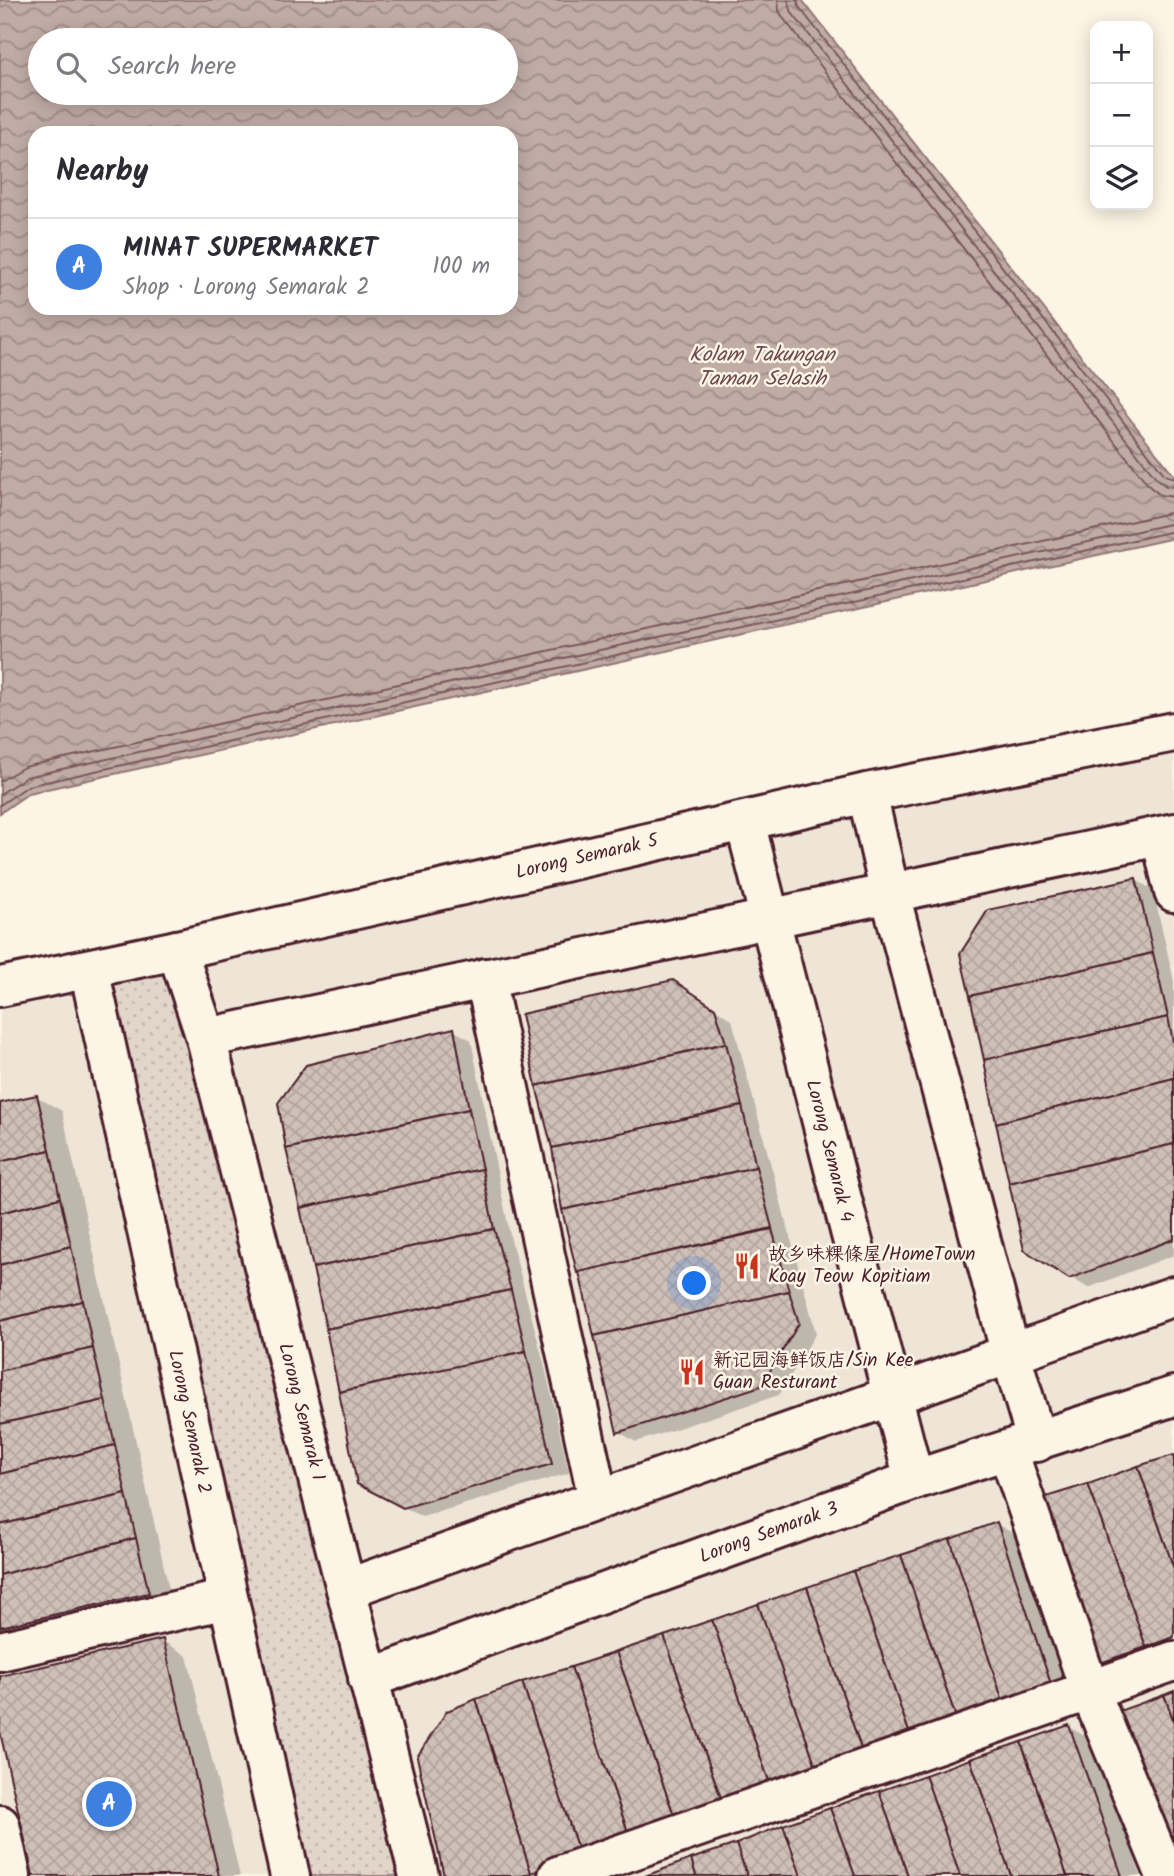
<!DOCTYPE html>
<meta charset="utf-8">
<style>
body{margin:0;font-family:Kalam,"LXGW WenKai TC",sans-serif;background:#f7f7f7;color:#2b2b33}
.controls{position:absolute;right:21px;top:21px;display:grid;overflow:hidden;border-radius:14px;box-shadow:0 4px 18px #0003}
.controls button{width:63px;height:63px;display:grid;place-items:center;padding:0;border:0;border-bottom:2px solid #e1e1e2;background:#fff;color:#2b2b33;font:35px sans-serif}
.you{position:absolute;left:695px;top:1284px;width:24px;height:24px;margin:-18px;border:5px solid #fff;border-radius:50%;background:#1a73e8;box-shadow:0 0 0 10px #1a73e833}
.badge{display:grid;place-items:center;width:46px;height:46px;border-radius:50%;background:#c8321e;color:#fff;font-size:23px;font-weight:700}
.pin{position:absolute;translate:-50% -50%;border:4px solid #fff;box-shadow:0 2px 7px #0006}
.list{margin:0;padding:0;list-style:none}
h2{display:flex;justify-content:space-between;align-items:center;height:91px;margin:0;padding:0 28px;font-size:30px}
h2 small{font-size:23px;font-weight:400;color:#7c7c81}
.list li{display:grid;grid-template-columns:46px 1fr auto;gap:21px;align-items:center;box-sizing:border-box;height:98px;padding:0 28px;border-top:2px solid #e1e1e2}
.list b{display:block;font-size:26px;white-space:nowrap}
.list p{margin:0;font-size:23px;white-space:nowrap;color:#7c7c81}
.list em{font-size:23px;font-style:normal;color:#7c7c81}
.icon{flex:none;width:38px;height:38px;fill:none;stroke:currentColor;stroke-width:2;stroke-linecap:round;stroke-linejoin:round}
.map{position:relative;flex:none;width:1174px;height:1876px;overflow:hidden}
.search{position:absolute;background:#fff;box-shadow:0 4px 18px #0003;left:28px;top:28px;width:490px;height:77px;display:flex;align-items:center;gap:18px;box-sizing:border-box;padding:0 24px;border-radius:38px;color:#7c7c81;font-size:26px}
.panel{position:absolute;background:#fff;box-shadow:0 4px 18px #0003;left:28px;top:126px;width:490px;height:189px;border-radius:21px}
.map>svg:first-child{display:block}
.built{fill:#eee5d7}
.grass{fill:url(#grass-dots);stroke:#967a7a;stroke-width:2}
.water{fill:url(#water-waves);stroke:#917474;stroke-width:2;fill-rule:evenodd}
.shadow{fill:#0003}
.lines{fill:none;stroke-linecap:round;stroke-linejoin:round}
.shore{stroke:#79575c;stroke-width:2}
.building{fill:url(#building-cross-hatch);stroke:#4a1f2b;stroke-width:2}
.minor-casing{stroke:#4a1f2b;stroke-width:44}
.minor{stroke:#fcf5e5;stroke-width:38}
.labels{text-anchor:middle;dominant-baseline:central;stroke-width:5;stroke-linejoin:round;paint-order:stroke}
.street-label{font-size:19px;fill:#4a1f2b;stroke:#fcf5e5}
.poi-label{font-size:19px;fill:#4a1f2b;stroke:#fcf5e5;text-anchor:start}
.water-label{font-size:21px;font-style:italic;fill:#6d4950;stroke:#fcf5e5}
</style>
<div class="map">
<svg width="1174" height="1876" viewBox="0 0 1174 1876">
<defs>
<pattern id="grass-dots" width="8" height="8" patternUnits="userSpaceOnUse" patternTransform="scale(1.75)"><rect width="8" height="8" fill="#e2d5ca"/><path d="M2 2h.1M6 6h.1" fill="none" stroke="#c3b6ae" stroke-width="1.8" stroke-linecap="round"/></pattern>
<pattern id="water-waves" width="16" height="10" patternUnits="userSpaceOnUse" patternTransform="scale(1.75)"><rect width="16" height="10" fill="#c0aca5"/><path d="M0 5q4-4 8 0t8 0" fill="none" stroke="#9e8b87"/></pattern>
<pattern id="building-cross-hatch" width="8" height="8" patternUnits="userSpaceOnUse" patternTransform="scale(1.75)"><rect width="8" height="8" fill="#cfc0b7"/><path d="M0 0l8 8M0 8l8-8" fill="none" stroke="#b3a59e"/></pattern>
</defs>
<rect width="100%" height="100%" fill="#fcf5e5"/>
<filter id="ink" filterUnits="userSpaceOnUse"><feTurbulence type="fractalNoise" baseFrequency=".0143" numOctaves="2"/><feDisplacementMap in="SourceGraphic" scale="14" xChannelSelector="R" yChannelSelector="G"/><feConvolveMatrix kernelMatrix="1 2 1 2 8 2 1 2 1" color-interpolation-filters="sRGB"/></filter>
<g filter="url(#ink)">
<path class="built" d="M1174,734V1876H0V986Z"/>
<path class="grass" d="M177,950L419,1876H290L89,969Z"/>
<path class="water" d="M0,0H802L1174,475V538L29,793L0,813ZM40,40H506V93H40ZM35,133H511V308H35Z"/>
<g class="shadow">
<path d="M1136,880L1153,890L1174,981V1255L1088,1288L1070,1277Z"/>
<path d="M691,992L732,1020L816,1333L779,1395L636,1442L619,1432L564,1210Z"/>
<path d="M453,1030L471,1040L511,1240L544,1363L569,1473L422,1517L374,1491Z"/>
<path d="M37,1097L62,1111L173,1607L0,1645V1105Z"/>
<path d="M1174,1457V1659L1126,1676L1101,1662Z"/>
<path d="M997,1524L1022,1539L1076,1701L587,1876H446Z"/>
<path d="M163,1641L187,1656L240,1876H34L0,1724V1678Z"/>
<path d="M1069,1727L1094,1741L1141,1876H647Z"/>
</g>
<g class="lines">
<g class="shore">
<path d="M778,0L779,11L784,19L1150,487L1160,495L1174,497"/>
<path d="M788,0L792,13L1158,480L1166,486L1174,487"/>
<path d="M797,0L799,7L1165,475L1174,478"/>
<path d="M0,781L24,767L1174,512"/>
<path d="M0,794L26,777L1174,523"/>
<path d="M0,805L28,786L1174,531"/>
</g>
</g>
<g class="building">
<path d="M1136,878L1153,953L970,996L960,954L988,910Z"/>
<path d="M1153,953L1168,1017L984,1060L970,996Z"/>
<path d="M673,980L715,1008L726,1043L536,1086L521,1014Z"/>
<path d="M1168,1017L1174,1047V1078L996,1123L984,1060Z"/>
<path d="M454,1028L469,1109L286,1149L278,1103L306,1065Z"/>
<path d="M726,1043L742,1106L552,1148L536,1086Z"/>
<path d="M1174,1078V1144L1009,1183L996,1123Z"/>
<path d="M37,1095L50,1150L0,1162V1103Z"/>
<path d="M742,1106L756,1167L562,1210L552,1148Z"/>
<path d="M469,1109L482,1169L300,1208L286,1149Z"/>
<path d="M1174,1144V1239L1069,1279L1024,1250L1009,1183Z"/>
<path d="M50,1150L60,1198L0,1213V1162Z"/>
<path d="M756,1167L772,1228L577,1273L562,1210Z"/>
<path d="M482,1169L494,1229L313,1268L300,1208Z"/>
<path d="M60,1198L71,1246L0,1265V1213Z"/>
<path d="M494,1229L511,1290L326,1329L313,1268Z"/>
<path d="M772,1229L789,1291L594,1336L579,1272Z"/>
<path d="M71,1246L83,1301L0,1321V1265Z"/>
<path d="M511,1290L526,1351L339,1392L326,1329Z"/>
<path d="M789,1291L799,1323L761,1386L617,1433L594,1336Z"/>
<path d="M83,1301L93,1348L0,1371V1321Z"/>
<path d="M93,1348L105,1400L0,1424V1371Z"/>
<path d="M526,1351L552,1464L403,1508L357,1484L339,1392Z"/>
<path d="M105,1400L115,1445L0,1474V1424Z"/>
<path d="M115,1445L126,1494L0,1525V1474Z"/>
<path d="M1174,1455V1569L1138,1466Z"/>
<path d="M1138,1466L1174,1569V1637L1146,1647L1088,1484Z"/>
<path d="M1088,1484L1146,1647L1100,1663L1043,1498Z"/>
<path d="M126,1494L136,1538L0,1575V1525Z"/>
<path d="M997,1522L1052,1687L1004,1705L950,1539Z"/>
<path d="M136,1538L149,1593L0,1627V1575Z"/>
<path d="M950,1539L1004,1705L957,1721L901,1555Z"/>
<path d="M901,1555L957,1721L911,1738L853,1571Z"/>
<path d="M853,1571L911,1738L863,1755L807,1587Z"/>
<path d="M807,1587L863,1755L818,1772L758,1604Z"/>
<path d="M758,1604L818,1772L771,1787L712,1620Z"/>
<path d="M712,1620L771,1787L723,1804L664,1636Z"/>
<path d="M664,1636L723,1804L676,1821L616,1652Z"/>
<path d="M163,1639L219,1876H33L0,1732V1676Z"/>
<path d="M616,1652L676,1821L630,1838L571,1667Z"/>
<path d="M571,1667L630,1838L580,1856L522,1682Z"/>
<path d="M522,1682L580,1856L531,1873L476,1699Z"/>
<path d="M1174,1691V1722L1164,1695Z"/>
<path d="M1164,1695L1174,1722V1862L1119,1711Z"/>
<path d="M476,1699L531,1873L522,1876H444L417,1757L447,1711Z"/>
<path d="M1069,1725L1122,1876H1067L1021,1742Z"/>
<path d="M1021,1742L1067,1876H1011L970,1759Z"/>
<path d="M970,1759L1011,1876H960L925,1775Z"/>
<path d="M925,1775L960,1876H908L879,1791Z"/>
<path d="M879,1791L908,1876H855L830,1808Z"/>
<path d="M830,1808L855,1876H801L783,1825Z"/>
<path d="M783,1825L801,1876H747L736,1844Z"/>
<path d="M736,1844L747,1876H696L691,1859Z"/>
<path d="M691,1859L696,1876H645Z"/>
</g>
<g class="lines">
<g class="minor-casing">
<g id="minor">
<path d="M867,793L890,894L1011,1355L1037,1442"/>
<path d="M745,822L914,1480"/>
<path d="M1161,837L1174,892"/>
<path d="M177,950L206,1038L419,1876"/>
<path d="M89,969L290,1876"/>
<path d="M485,978L598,1499"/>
<path d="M0,987L177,950L867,793L1174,732"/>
<path d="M206,1038L1174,833"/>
<path d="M1008,1451L1090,1691L1166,1876"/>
<path d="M346,1589L1174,1296"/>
<path d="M0,1651L227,1599"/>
<path d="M368,1679L914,1480L1174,1396"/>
<path d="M0,1825L11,1876"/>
<path d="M558,1876L1174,1661"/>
</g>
</g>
<use href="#minor" class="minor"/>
</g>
</g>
<defs>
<g id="restaurant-bare" transform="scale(2.1)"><path d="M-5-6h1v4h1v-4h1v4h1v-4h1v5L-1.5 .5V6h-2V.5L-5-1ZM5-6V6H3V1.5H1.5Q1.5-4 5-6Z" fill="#c8321e" stroke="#fcf5e5" stroke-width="2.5" paint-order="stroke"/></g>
</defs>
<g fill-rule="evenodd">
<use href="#restaurant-bare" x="747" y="1266"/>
<use href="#restaurant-bare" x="692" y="1372"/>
</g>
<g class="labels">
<g class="street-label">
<text transform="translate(587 857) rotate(-13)">Lorong Semarak 5</text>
<text transform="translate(829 1151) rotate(76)">Lorong Semarak 4</text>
<text transform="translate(301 1412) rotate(76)">Lorong Semarak 1</text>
<text transform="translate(189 1422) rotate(78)">Lorong Semarak 2</text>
<text transform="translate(769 1533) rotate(-20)">Lorong Semarak 3</text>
</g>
<g class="poi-label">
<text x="768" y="1255">故乡味粿條屋/HomeTown<tspan x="768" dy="22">Koay Teow Kopitiam</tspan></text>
<text x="713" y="1361">新记园海鲜饭店/Sin Kee<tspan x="713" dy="22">Guan Resturant</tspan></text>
</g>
<g class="water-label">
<text x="762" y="355">Kolam Takungan<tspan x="762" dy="24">Taman Selasih</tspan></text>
</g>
</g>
</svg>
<div class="controls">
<button>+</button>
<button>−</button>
<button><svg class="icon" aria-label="layers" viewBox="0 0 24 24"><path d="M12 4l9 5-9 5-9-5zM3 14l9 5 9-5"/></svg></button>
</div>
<div class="you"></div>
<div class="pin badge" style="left:109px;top:1804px;background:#3f7fe0">A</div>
<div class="search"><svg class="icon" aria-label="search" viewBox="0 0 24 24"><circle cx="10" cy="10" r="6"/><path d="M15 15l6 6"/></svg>Search here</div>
<section class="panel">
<h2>Nearby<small></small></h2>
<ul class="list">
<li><span class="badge" style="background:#3f7fe0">A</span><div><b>MINAT SUPERMARKET</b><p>Shop · Lorong Semarak 2</p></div><em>100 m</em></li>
</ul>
</section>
</div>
